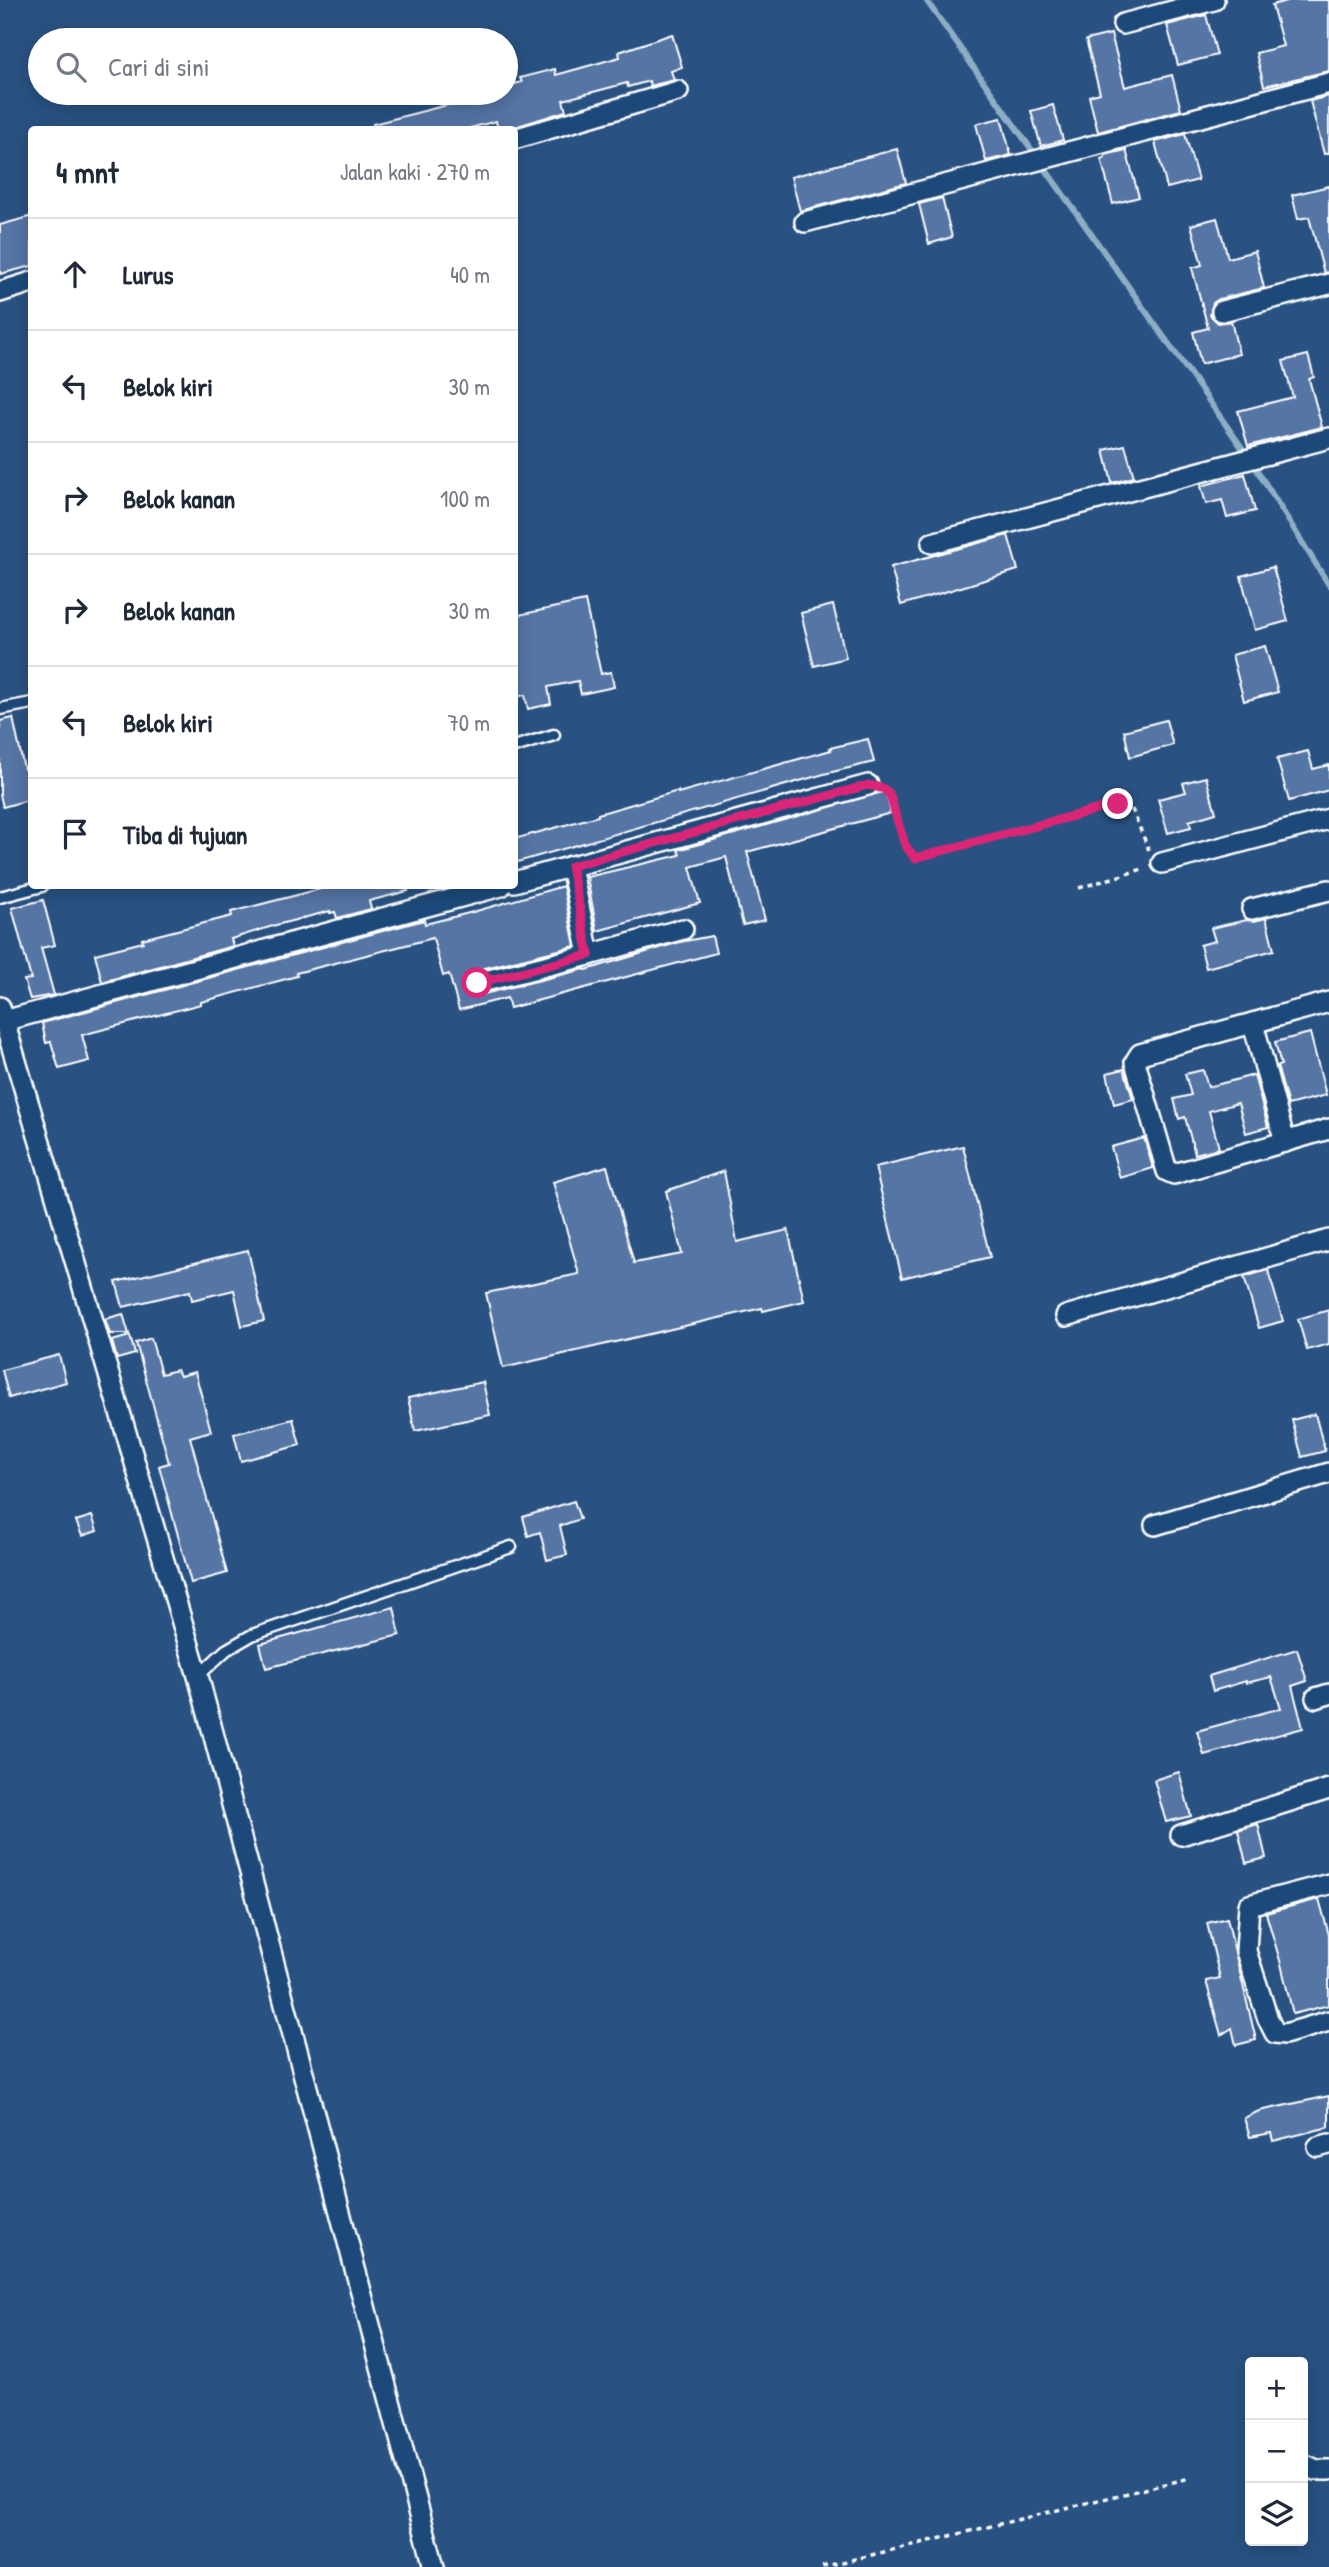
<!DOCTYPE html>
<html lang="id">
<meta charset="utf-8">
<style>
body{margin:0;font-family:"Patrick Hand",sans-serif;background:#f6f6f7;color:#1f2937}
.controls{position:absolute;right:21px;bottom:21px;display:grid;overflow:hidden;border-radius:7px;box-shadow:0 4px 18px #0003}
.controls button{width:63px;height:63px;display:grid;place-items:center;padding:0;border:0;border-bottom:2px solid #e0e1e3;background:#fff;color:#1f2937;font:35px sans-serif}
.stop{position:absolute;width:21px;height:21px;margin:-16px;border:5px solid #db2777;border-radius:50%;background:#fff}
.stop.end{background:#db2777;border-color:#fff;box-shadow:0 2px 7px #0008}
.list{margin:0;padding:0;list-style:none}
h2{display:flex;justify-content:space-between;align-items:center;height:91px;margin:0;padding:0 28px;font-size:30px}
h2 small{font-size:23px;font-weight:400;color:#747a83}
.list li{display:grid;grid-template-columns:46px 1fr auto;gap:21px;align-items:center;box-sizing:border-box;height:112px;padding:0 28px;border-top:2px solid #e0e1e3}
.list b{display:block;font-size:26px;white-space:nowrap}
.list em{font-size:23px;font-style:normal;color:#747a83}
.icon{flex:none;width:38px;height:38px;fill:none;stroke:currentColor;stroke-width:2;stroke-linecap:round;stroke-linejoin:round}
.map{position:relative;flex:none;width:1329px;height:2567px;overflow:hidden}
.search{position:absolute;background:#fff;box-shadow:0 4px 18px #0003;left:28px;top:28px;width:490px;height:77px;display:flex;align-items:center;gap:18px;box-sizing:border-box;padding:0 24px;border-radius:38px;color:#747a83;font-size:26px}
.panel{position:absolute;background:#fff;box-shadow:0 4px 18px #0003;left:28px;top:126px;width:490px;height:763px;border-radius:7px}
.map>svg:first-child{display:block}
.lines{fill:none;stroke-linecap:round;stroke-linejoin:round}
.stream{stroke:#8eaec6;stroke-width:6}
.building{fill:#5574a4;stroke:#fff;stroke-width:2}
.lane-casing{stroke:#fff;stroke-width:15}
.street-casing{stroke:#fff;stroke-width:24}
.path{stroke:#fff;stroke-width:3.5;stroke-dasharray:5 5;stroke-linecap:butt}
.lane{stroke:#1f4a7a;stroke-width:10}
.street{stroke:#1f4a7a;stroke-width:19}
.route{stroke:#db2777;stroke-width:9}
</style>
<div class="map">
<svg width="1329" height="2567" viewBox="0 0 1329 2567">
<rect width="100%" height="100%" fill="#295282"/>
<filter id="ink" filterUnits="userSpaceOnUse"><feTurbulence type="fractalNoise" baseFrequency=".0143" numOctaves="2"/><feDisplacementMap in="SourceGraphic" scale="14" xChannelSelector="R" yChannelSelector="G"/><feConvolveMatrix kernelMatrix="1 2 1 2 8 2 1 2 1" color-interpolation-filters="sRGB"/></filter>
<g filter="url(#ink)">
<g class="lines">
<path class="stream" d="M926,0L1250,459L1329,585"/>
</g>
<g class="building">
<path d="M1290,0H1329V71L1264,86L1256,53L1283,46L1272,5Z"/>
<path d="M1206,15L1217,55L1178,65L1167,25Z"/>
<path d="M672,34L682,67L671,71L674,80L650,86L649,81L628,87L627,83L563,100L566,111L505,130H498L496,121L463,130H374L373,124L455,103L454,98L473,93H506V86L522,82L520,78L555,69L556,75L620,57L619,52Z"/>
<path d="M1111,34L1125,87L1172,75L1181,110L1098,132L1089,96L1100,93L1086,40Z"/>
<path d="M1329,96V153L1324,154L1310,101Z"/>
<path d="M1053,105L1063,140L1041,146L1031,111Z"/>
<path d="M1001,118L1011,155L986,161L976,124Z"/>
<path d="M1185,134L1198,180L1167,188L1155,142Z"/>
<path d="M897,149L906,183L800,211L791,177Z"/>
<path d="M1126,150L1139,197L1113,204L1101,159L1105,158V155Z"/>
<path d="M1329,186V272L1324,273L1309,217L1298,219L1292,195Z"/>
<path d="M942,198L952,237L929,244L919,204Z"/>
<path d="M32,216V266L0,274V225Z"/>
<path d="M1217,218L1228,258L1255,251L1264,288L1219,299L1213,303L1210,315L1218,323L1231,321L1239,354L1201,364L1193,332L1208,328L1192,268L1202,265L1191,225Z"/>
<path d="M1308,355L1314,377L1309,379L1322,427L1248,446L1238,411L1293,397L1283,361Z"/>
<path d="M1125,445L1134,477L1112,483L1104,450Z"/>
<path d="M1245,474L1255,511L1227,518L1222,500L1206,504L1201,486Z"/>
<path d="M1008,535L1018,570L901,605L891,567Z"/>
<path d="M1273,567L1288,621L1255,630L1241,576Z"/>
<path d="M585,601L601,674L611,672L614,687L581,694L578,681L548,687L551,704L528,709L525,695L514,697V616Z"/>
<path d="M833,605L846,658L814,666L801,613Z"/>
<path d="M1265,646L1278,692L1244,701L1232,655Z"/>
<path d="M13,718L24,769L32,767V799L3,807L0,795V721Z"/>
<path d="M1166,720L1173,745L1130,757L1124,731Z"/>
<path d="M868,739L874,762L824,774L514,863V839L598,816V814L643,801L678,791V793L831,750L830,748Z"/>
<path d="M1308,751L1313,769L1329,765V790L1289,801L1277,759Z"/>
<path d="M1206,777L1216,813L1189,821L1191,827L1168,833L1158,799L1186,792L1183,783Z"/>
<path d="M886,791L891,813L747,852L765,920L743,925L726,857L690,867L700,903L597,931L587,877L680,855L678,850Z"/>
<path d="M332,886H407L408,891L369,901L371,909L337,918L335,912L330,913V911L276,925L231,939L233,946L102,982L95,954L143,942L142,939L232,916L231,912Z"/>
<path d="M563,886L575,946L473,971L465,980L469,992L480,995L585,969L586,970L680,942L712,936L716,953L510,1008L507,998L459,1010L449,974L443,976L433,938L296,973L297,976L201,1002V1004L82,1035L89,1061L59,1069L51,1042L46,1043L42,1023L379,932L424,920L425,924L473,912Z"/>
<path d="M43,900L55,945L41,948L54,995L30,999L24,980L31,979L12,908Z"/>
<path d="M1266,918L1274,950L1206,968L1200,945L1215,941L1211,928L1247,920L1254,921Z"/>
<path d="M1310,1033L1326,1095L1288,1105L1277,1066L1281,1065L1275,1042Z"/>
<path d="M1124,1069L1133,1099L1114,1104L1107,1073Z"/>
<path d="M1203,1070L1208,1087L1254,1075L1268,1127L1246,1133L1238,1103L1209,1111L1219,1148L1195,1154L1185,1117L1179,1119L1174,1099L1191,1095L1185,1074Z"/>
<path d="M1144,1138L1153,1168L1120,1178L1111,1147Z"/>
<path d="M963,1146L990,1257L902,1278L875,1167Z"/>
<path d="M607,1166L634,1263L682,1254L666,1191L724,1171L737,1242L788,1230L804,1301L763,1311L762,1308L503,1368L486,1293L579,1274L553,1182Z"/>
<path d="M248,1250L264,1321L242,1326L234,1290L192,1300L190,1291L123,1307L116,1282Z"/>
<path d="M1268,1270L1283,1321L1259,1328L1244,1277Z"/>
<path d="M1329,1310V1344L1307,1350L1298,1319Z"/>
<path d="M123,1314L129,1334H110L105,1319Z"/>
<path d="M130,1336L135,1354L117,1359L112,1341Z"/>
<path d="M151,1338L161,1374L177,1370L180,1376L195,1372L211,1431L190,1437L227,1573L191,1583L159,1466L169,1463L136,1343Z"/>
<path d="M59,1355L66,1382L9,1398L2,1370Z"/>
<path d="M483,1382L490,1415L415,1431L408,1398Z"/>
<path d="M1315,1414L1325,1451L1302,1457L1292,1420Z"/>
<path d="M293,1419L300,1445L241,1461L234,1434Z"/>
<path d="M574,1501L580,1519L560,1526L567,1555L547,1560L540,1532L528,1536L523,1517Z"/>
<path d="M92,1516L97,1531L82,1536L76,1521Z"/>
<path d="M394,1607L400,1635L266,1668L260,1644Z"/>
<path d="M1297,1649L1307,1681L1292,1686L1303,1728L1204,1755L1197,1731L1281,1708L1271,1677L1246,1683V1681L1213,1691L1209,1676Z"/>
<path d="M1179,1772L1191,1816L1166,1822L1154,1780Z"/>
<path d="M1258,1824L1266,1858L1246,1863L1238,1830Z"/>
<path d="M1319,1899L1329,1935V2005L1293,2014L1281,1964L1266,1913Z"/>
<path d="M1227,1918L1256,2040L1236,2045L1232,2028L1221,2035L1206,1981L1220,1978L1207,1923Z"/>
<path d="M1329,2096V2127L1273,2141L1271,2133L1250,2137L1244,2118L1259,2111Z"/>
</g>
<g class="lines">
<g class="lane-casing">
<g id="lane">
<path d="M0,709L32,703"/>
<path d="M514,747L554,735"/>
<path d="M0,897L42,886"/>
<path d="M198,1676L226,1650L252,1635L511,1547"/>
</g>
</g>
<g class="street-casing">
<g id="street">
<path d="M1123,24L1214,0"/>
<path d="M514,139L678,91"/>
<path d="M805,222L1329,83"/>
<path d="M0,292L32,282"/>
<path d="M1222,311L1329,284"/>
<path d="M932,543L1329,438"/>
<path d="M1162,863L1329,819"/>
<path d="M514,882L868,785"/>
<path d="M1252,909L1329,890"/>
<path d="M589,955L683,929"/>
<path d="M477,983L589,955L571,866"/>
<path d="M1329,1002L1140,1054L1135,1062L1167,1171L1174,1174L1329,1129"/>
<path d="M0,1007L198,1676L434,2567"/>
<path d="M4,1021L501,886"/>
<path d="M1253,1023L1285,1142"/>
<path d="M1066,1316L1329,1240"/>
<path d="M1155,1525L1329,1473"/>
<path d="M1316,1698L1329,1694"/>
<path d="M1181,1835L1329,1789"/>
<path d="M1329,1884L1249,1905L1246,1951L1268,2019L1275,2033L1285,2034L1329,2021"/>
<path d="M1318,2147L1329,2144"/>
<path d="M1303,2464L1316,2470H1329"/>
</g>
</g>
<g class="path">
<path d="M886,791L889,793L905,845L915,858L1118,804L1131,807L1149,850"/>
<path d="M1079,888L1146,868"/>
<path d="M822,2567L1190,2478"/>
</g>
<use href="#lane" class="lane"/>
<use href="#street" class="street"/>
</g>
</g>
<g class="lines" filter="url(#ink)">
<path class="route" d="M477,983L589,955L571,866L868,785L882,788L889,793L905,845L915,858L1118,804"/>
</g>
</svg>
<div class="controls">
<button>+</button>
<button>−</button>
<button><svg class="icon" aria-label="layers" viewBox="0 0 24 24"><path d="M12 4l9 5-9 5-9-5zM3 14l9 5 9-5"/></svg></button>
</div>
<div class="stop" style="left:477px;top:983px"></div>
<div class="stop end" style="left:1118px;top:804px"></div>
<div class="search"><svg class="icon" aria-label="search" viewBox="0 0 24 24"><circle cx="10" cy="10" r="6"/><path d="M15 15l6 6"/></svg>Cari di sini</div>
<section class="panel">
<h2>4 mnt<small>Jalan kaki · 270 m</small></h2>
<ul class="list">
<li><svg class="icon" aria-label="ahead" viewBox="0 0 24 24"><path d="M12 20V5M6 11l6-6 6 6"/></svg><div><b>Lurus</b></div><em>40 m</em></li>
<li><svg class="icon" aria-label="left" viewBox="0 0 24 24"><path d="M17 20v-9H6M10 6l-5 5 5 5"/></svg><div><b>Belok kiri</b></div><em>30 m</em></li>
<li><svg class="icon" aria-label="right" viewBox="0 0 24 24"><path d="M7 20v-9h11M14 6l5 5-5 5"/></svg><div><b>Belok kanan</b></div><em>100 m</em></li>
<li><svg class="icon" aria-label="right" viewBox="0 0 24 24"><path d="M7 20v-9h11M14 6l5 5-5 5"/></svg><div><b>Belok kanan</b></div><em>30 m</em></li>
<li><svg class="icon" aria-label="left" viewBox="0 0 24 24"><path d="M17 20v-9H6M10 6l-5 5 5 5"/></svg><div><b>Belok kiri</b></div><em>70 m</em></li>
<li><svg class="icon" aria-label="arrive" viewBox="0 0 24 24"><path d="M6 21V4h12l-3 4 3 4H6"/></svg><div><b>Tiba di tujuan</b></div></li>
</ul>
</section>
</div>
